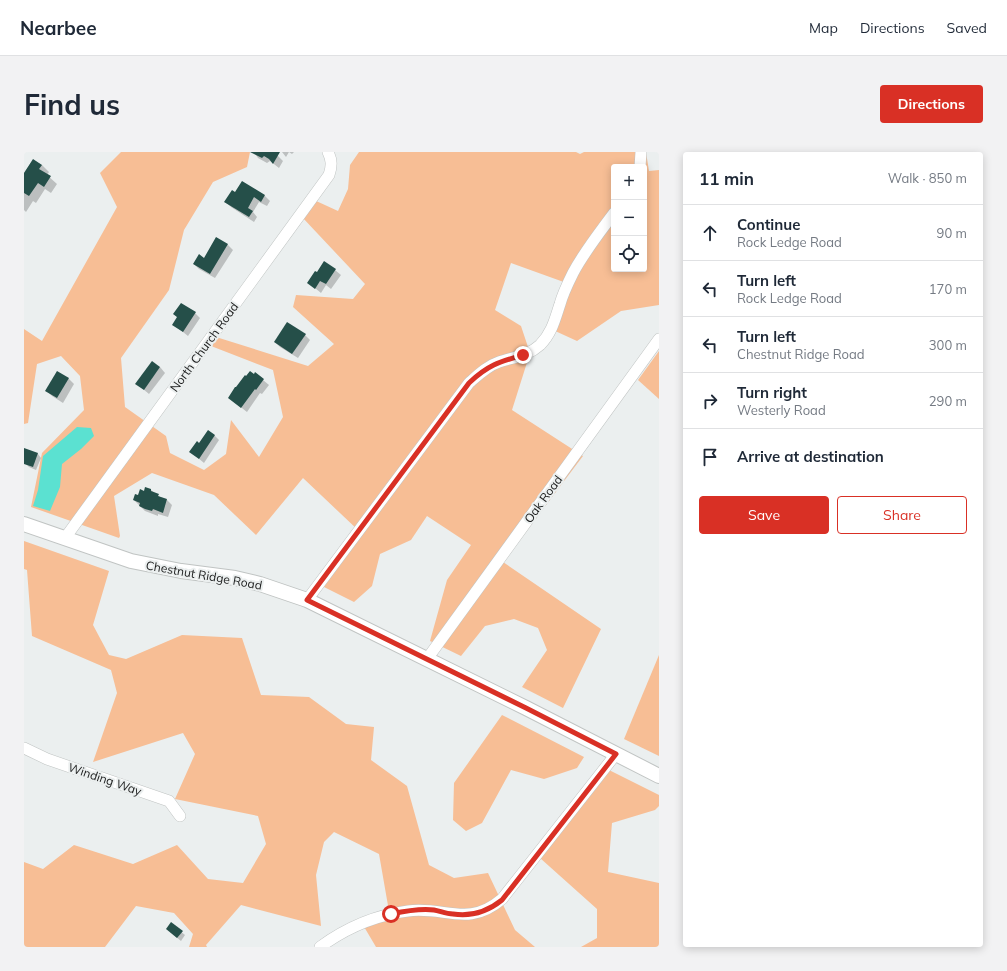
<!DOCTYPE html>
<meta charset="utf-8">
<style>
body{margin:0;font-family:Mulish,sans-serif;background:#f2f2f3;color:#1f2937}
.controls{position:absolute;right:12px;top:12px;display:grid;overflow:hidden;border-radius:4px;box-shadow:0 2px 10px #0003}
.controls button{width:36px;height:36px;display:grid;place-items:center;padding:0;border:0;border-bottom:1px solid #e0e1e3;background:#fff;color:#1f2937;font:20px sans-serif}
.stop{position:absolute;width:12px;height:12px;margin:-9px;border:3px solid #d93025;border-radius:50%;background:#fff}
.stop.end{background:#d93025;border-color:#fff;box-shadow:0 1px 4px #0008}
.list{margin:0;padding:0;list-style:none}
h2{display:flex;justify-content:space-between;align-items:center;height:52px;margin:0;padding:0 16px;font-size:17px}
h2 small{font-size:13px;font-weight:400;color:#747a83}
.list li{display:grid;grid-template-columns:26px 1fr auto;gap:12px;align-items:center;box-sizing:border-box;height:56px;padding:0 16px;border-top:1px solid #e0e1e3}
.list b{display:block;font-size:15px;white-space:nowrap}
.list p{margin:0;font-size:13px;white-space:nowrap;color:#747a83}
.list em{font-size:13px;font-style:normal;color:#747a83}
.actions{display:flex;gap:8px;padding:12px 16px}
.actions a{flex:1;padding:9px 0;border:1px solid #d93025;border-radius:4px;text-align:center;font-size:14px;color:#d93025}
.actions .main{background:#d93025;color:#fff}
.icon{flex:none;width:22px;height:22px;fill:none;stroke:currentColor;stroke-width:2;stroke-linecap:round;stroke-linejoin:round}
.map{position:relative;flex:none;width:635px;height:795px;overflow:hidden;border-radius:4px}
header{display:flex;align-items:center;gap:24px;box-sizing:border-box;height:56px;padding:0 20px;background:#fff;border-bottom:1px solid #e0e1e3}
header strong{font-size:19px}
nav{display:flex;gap:22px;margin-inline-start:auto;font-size:14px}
.intro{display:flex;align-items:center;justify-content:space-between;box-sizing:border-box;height:96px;padding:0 24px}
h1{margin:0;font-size:28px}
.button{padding:10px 18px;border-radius:4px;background:#d93025;color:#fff;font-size:14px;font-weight:700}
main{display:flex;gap:24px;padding:0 24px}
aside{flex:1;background:#fff;border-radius:4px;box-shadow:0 2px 10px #0003}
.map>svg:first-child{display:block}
.green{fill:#f7be95;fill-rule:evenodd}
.water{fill:#5be1d1}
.shadow{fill:#0003}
.building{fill:#254f49}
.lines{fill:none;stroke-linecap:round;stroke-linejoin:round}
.minor-casing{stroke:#c0c4c3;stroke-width:12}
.major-casing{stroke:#c0c4c3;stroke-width:16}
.minor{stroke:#fff;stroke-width:11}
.major{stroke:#fff;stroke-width:14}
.route{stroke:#d93025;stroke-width:5}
.labels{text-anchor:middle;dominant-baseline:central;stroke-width:4;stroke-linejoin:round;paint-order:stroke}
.street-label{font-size:12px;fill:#1b1c1c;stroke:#ebefef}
</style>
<header>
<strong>Nearbee</strong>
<nav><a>Map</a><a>Directions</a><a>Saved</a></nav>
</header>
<div class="intro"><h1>Find us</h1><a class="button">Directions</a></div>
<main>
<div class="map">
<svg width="635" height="795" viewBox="0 0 635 795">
<rect width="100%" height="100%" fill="#ebefef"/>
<g class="green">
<path d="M97,0H226L223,15L189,30L160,78L145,138L97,206L101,255L142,284L146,301L180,318L202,302L207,268L235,305L259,265L249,218L187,194L192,185L284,214L310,192L269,155L272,143L329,147L341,132L278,65L290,48L314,59L324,37L326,13L335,0H552L556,2L560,0H622L625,19L635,18V153L597,159L553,189L529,178L548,133L487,111L471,158L497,174L506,201L488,258L559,304L479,410L577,477L539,556L498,535L523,498L514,476L490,467L461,474L437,504L406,489L423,428L447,393L403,364L387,388L356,402L348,434L330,450L298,434L335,379L279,326L232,383L190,343L128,321L90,344L96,384L95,386L7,355L18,301L60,258L56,224L37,204L13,212L4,271L0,272V177L18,189L93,55L76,21ZM590,15H620V117H590Z"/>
<path d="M635,199V247L614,228Z"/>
<path d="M0,389L85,419L69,473L85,503L102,507L158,483L218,486L237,543L285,545L322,572L350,575L347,608L383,634L405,713L430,726L464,721L491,778L511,795H352L339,773L366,765L355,702L310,680L300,690L292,723L297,774L217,753L182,793L183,795H165L169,782L150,761L112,754L81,795H0V710L19,717L50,693L109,712L153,693L184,727L219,731L242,692L234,664L151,647L171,602L159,581L69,610L93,541L87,518L8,484L3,418L0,417Z"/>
<path d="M635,503V604L600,587Z"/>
<path d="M478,563L560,605L553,616L520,627L487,618L458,671L442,679L429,668L430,631Z"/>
<path d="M583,617L635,643V654L631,658L588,671L584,720L635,731V795H557L573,786V757L516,706Z"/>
</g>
<path class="water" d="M53,275L67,276L70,284L57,297L38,312L36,335L26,359L9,354L14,338L19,304Z"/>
<g class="shadow">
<path d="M230,0H246L254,4L259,9L255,16L246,9L243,11L234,6Z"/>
<path d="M258,0H270L268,2L265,0L262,5Z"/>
<path d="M9,8L18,13L25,20L23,23L33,32L27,41L21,37L12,51L9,49L2,60L0,58V21Z"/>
<path d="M218,30L241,44L246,49L243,54L235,50L229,60L233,65L230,70L207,55L202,50L212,42Z"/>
<path d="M193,87L204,93L209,98L191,126L175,117L170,112L181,107Z"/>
<path d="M311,118L317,123L307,137L302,133L297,141L285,131L294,121Z"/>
<path d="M171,161L176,166L164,184L149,172L154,166L150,162Z"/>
<path d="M281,183L286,188L274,206L256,195L251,190Z"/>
<path d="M136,215L141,221L125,242L113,232Z"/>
<path d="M34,220L45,227L50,232L39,251L28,244L23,239Z"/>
<path d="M239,228L245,233L238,242L236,241L223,260L205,246Z"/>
<path d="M190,283L195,288L180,311L167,300Z"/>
<path d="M0,297L14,302L17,306L12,318L5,315L2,312L0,306Z"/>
<path d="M127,338L137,346L143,348L148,353L144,365L134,362V364L121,359L110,348L120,340Z"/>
<path d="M147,772L161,783L157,789L146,780Z"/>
</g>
<g class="building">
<path d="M226,0H256L249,12L245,7L240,4L238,6Z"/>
<path d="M9,7L18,13L15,17L27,24L20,35L14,31L5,44L0,41V21Z"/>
<path d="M218,29L241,43L237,50L230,45L224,56L229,59L225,65L200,50L208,38L211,40Z"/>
<path d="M192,85L204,92L186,122L169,112L175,102L180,106Z"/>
<path d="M300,109L312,117L302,132L296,129L291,137L283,131L291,119L293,120Z"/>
<path d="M157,151L172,160L159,180L148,173L153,165L149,162Z"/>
<path d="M263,170L282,182L268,202L250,190Z"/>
<path d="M128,209L136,215L120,238L111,232Z"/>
<path d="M33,219L45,226L33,246L21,239Z"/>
<path d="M226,219L230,222L231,220L240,227L232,238L231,237L217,256L204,246L211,235H212L221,223L222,224Z"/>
<path d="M184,278L191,283L175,307L165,300L173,289L175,291Z"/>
<path d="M0,296L14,301L9,315L0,312Z"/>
<path d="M121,335L127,337V339L135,342L134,344L143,347L139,361L129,357L128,359L121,357L115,354L116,351L109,348L111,342L114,343L116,337L120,339Z"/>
<path d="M147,770L159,779L153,786L142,777Z"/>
</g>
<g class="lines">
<g class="minor-casing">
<g id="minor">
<path d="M616,15L617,0"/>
<path d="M41,386L305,23C308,14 308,8 304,0"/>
<path d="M283,448L445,231C454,223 463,214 475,210C490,205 504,204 516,193C528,181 531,167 536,152C539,141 544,131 549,121C560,100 576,80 590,61"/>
<path d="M403,507L635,187"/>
<path d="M0,596L23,607L145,649L156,664"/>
<path d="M296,795C322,776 352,763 384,759C421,754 444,776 478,747L592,602"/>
</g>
</g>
<g class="major-casing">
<path id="major" d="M0,372L107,409L157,419L211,426L236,432L283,448L502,556L635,624"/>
</g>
<use href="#minor" class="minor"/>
<use href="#major" class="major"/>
</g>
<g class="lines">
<path class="route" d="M367,762C381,759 396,756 410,758C416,759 422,762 429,762C448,765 463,760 478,748L592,602L502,556L283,448L445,231C464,213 475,210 499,203"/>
</g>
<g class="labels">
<g class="street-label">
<text transform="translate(180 195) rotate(-54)">North Church Road</text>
<text transform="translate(519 347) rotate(-54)">Oak Road</text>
<text transform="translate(180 423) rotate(10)">Chestnut Ridge Road</text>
<text transform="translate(81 627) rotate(19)">Winding Way</text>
</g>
</g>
</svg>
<div class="controls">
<button>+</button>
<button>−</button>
<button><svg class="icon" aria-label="locate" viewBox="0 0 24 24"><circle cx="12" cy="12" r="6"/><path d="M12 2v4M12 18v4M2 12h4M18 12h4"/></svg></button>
</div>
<div class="stop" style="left:367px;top:762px"></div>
<div class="stop end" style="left:499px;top:203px"></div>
</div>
<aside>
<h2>11 min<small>Walk · 850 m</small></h2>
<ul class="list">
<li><svg class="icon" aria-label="ahead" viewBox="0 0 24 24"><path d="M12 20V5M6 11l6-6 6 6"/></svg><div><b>Continue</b><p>Rock Ledge Road</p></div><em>90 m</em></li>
<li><svg class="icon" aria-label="left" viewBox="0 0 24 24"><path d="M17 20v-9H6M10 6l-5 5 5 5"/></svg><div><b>Turn left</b><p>Rock Ledge Road</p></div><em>170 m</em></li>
<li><svg class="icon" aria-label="left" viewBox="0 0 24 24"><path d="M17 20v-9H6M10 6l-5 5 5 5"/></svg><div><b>Turn left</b><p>Chestnut Ridge Road</p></div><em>300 m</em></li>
<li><svg class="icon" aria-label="right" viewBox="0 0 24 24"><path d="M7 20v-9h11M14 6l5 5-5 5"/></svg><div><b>Turn right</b><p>Westerly Road</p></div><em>290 m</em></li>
<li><svg class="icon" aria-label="arrive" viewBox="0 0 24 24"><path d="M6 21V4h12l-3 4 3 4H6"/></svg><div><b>Arrive at destination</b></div></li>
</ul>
<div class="actions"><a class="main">Save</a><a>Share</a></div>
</aside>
</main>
